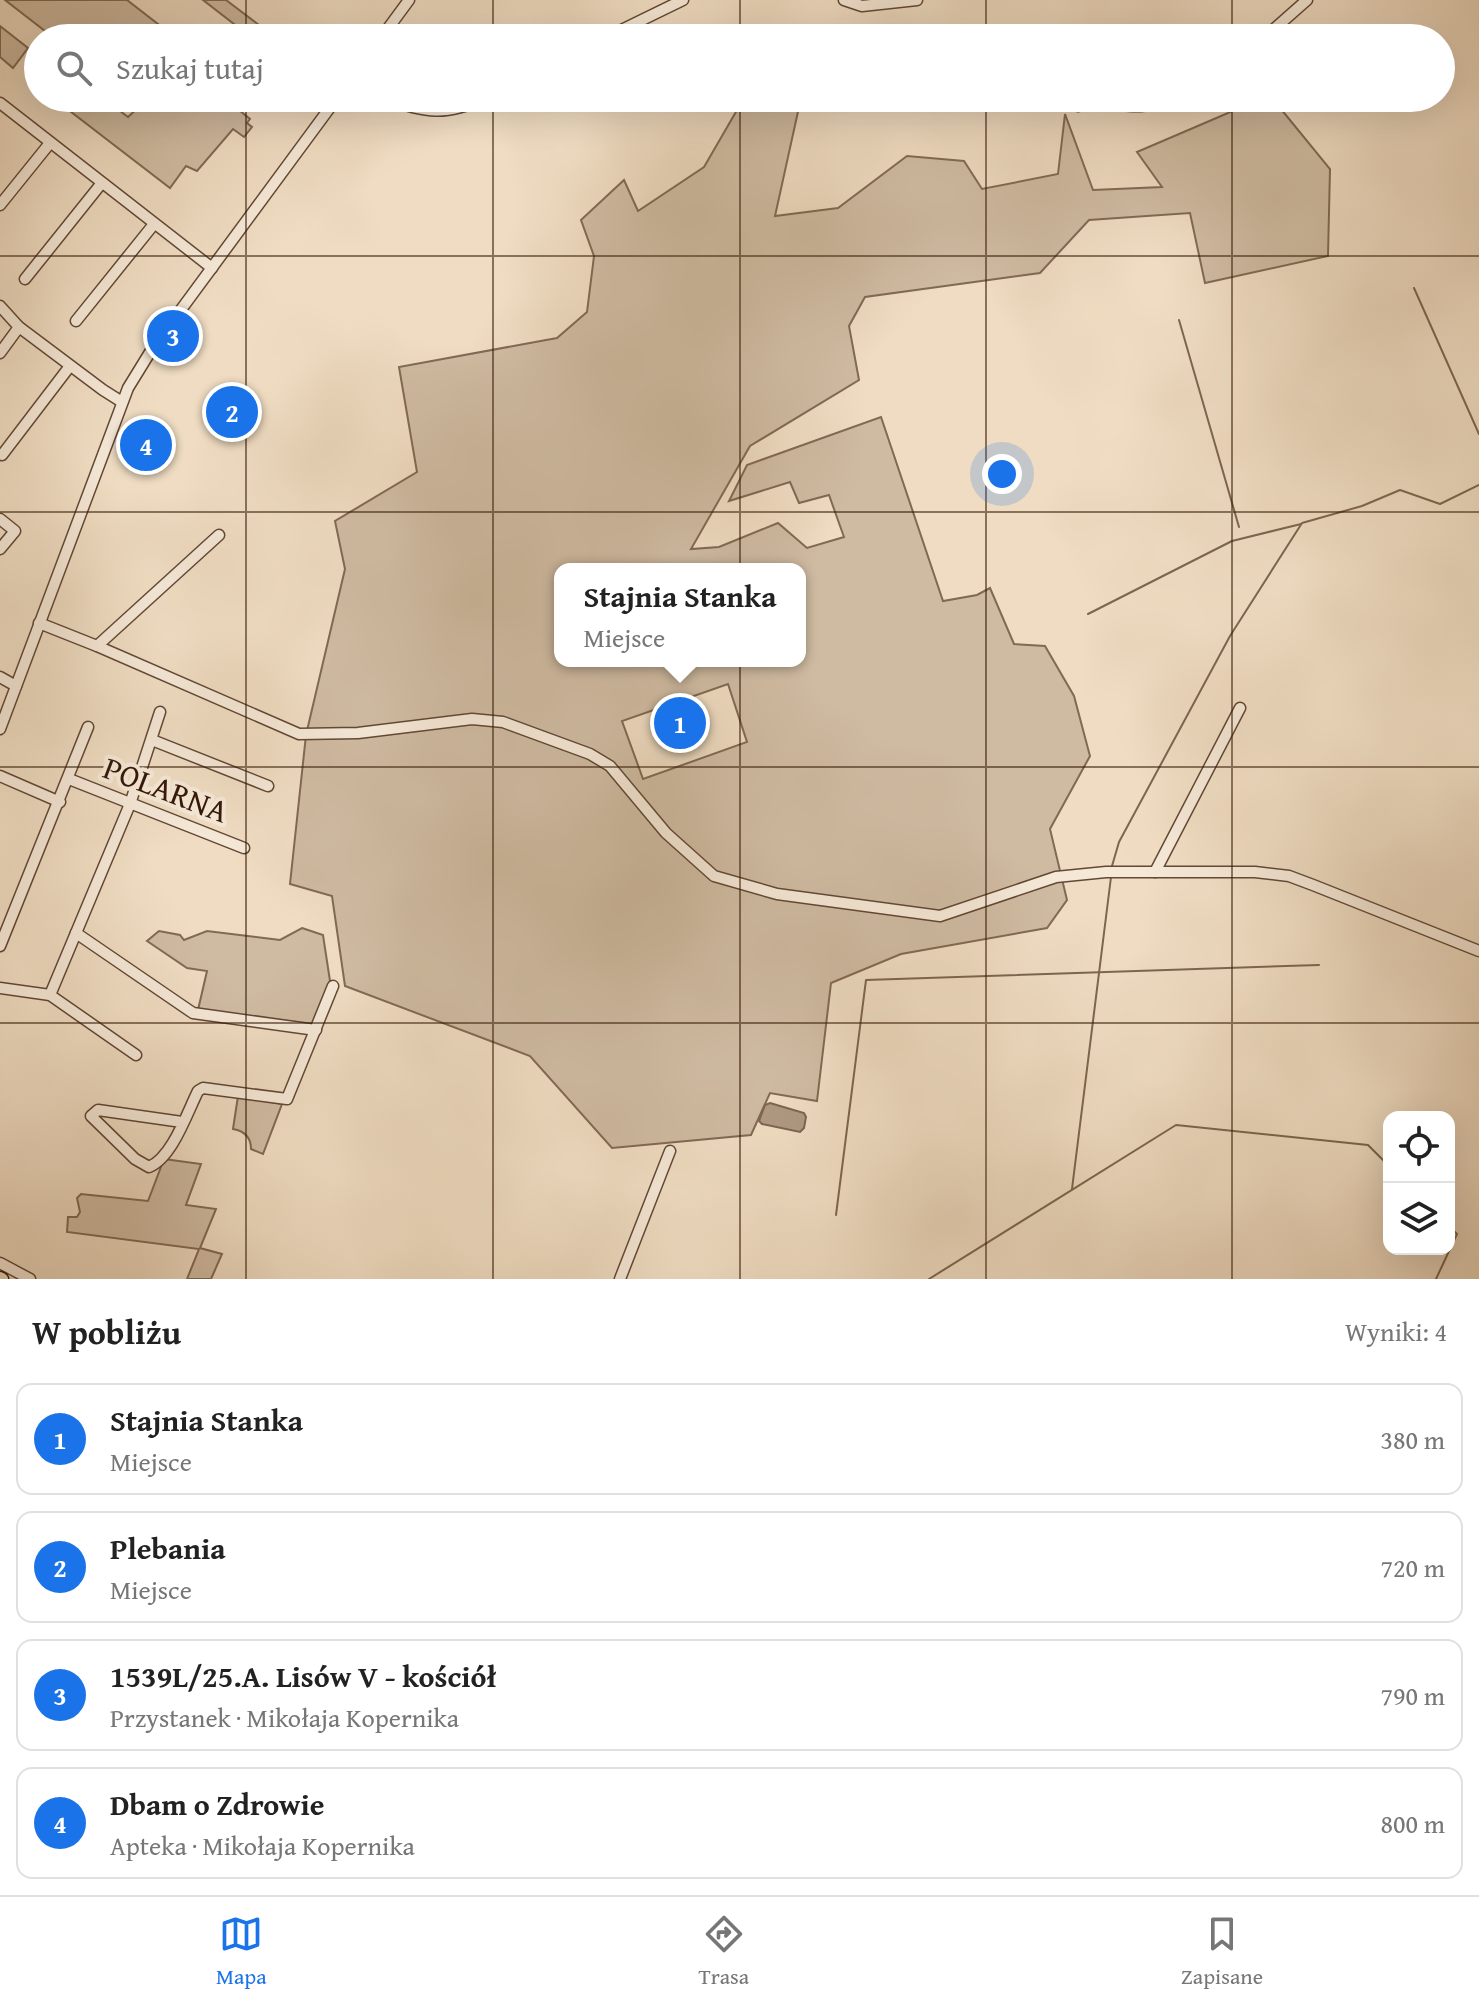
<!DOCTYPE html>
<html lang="pl">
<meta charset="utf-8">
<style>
body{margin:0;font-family:"Gentium Book Plus",serif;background:#f2f2f2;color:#222}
.controls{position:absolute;right:24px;bottom:24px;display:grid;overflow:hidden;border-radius:16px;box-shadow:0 8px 32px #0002}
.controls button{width:72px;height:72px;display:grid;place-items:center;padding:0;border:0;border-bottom:2px solid #e0e0e0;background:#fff;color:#222;font:40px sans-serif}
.you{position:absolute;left:1002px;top:474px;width:28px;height:28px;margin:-20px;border:6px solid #fff;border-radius:50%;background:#1a73e8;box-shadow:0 0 0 12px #1a73e833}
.badge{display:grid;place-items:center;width:52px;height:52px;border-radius:50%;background:#1a73e8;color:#fff;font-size:26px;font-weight:700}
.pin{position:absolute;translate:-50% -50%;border:4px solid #fff;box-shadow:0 2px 8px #0006}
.popup{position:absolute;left:554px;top:563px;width:252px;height:104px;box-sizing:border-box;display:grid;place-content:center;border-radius:16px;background:#fff;filter:drop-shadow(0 2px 6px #0005);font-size:26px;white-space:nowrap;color:#767676}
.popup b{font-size:30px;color:#222}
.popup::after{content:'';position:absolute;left:50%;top:100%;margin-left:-16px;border:16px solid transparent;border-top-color:#fff}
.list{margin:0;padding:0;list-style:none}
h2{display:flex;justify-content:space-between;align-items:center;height:104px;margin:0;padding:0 32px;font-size:34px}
h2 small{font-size:26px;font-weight:400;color:#767676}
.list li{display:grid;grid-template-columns:52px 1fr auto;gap:24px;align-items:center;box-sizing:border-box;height:112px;margin:0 16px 16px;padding:0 16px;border:2px solid #e0e0e0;border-radius:16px}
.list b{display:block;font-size:30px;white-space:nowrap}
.list p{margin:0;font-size:26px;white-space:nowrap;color:#767676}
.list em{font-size:26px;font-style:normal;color:#767676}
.icon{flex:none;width:44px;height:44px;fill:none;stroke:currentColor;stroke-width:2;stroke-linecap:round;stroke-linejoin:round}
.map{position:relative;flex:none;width:1479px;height:1279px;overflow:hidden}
.search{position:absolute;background:#fff;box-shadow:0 8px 32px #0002;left:24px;right:24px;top:24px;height:88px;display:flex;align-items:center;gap:20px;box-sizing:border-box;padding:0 28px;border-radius:44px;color:#767676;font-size:30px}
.sheet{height:616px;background:#fff}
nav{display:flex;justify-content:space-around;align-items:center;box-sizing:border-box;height:112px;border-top:2px solid #e0e0e0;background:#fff;font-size:22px;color:#767676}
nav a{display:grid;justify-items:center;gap:4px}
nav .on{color:#1a73e8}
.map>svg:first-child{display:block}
.green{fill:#cfbba2;stroke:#816954;stroke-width:2;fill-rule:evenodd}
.water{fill:#af9982;stroke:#7d6550;stroke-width:2}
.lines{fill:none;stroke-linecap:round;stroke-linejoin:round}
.stream{stroke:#7d6550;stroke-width:2}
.minor-casing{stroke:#624835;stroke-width:13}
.major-casing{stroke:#331706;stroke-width:15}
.minor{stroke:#f5e8d7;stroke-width:10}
.major{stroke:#efdcc2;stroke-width:12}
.grid{fill:none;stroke:#331706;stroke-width:2;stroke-opacity:0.55}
.labels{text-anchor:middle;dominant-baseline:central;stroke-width:8;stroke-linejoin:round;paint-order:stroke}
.street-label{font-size:32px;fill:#331706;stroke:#f5e8d7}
</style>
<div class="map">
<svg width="1479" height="1279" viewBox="0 0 1479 1279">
<rect width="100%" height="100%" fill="#efdcc2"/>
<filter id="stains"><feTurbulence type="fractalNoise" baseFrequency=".0025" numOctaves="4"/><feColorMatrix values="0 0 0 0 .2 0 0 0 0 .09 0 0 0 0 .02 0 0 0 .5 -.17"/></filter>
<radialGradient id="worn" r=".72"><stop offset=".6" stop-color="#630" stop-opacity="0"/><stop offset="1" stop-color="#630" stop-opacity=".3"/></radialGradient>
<g class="green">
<path d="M5,0H127L176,38H54Z"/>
<path d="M203,0H226L276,38H252Z"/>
<path d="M0,26L28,48L13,68L0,57Z"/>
<path d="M53,98H103L128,117L141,105L132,98H231L229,102L250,119L247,123L252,127L244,137L233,129L197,171L186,166L170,188Z"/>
<path d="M744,98H801L775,216L838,208L907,156L964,161L982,189L1058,174L1065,114L1093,190L1162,187L1137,152L1263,98H1272L1330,169L1328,256L1205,283L1190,213L1089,220L1040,273L865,297L849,326L859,380L750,446L691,549L719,547L778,523L807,548L844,537L829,495L799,503L790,482L729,501L747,465L881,417L943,601L977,595L990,588L1014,644L1045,646L1074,696L1090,756L1050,829L1067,900L1047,928L901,954L831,983L817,1101L770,1093L751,1135L612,1148L530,1056L345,986L332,896L290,884L306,735L345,569L335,521L417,472L399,367L557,338L587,312L594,256L581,220L624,180L638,211L704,167ZM560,569H800V661H560ZM728,684L747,742L643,779L622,721Z"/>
<path d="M302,928L323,935L330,981L314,1023L309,1025L198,1010L207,971L187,968L147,941L159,931L180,935L184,940L207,931L280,940Z"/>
<path d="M238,1096L282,1104L263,1154L251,1149C251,1137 244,1131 233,1129Z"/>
<path d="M164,1159L201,1164L186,1205L216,1209L200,1248L222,1254L211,1279H187L199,1249L67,1232L68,1217H77L80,1212L77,1198L81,1194L148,1201Z"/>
</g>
<path class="water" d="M770,1103L804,1113L806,1117L804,1128L800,1132L762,1124L759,1121L765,1105Z"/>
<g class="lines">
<g class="stream">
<path d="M1414,288L1479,434"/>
<path d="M1179,320L1239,527"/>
<path d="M1088,614L1232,541L1301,524"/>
<path d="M1112,866L1119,842L1230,636L1302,523L1362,506L1400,490L1440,504L1479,485"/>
<path d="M1072,1189L1111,877"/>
<path d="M836,1215L866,980L1319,965"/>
<path d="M929,1279L1176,1125L1368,1145L1389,1166"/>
<path d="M1436,1279L1457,1234L1449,1226"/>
</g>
<g class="minor-casing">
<g id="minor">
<path d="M844,0L862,6L917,0"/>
<path d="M381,38L409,0"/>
<path d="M605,38L683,0"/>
<path d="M1264,38L1307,0"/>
<path d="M381,98C425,111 442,118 485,98"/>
<path d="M0,103L212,268"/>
<path d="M1078,106C1112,97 1135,116 1171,98"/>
<path d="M0,205L50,143"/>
<path d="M25,279L101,184"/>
<path d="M0,306L19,327L103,390L122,402"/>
<path d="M76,321L154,224"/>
<path d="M0,353L19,327"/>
<path d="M2,455L70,366"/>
<path d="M0,519L15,531L0,549"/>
<path d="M39,623L97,646L299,734L358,733L472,719L503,722L590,754L610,766L666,833L714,876L777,894L940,916L1056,877L1106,872H1255L1289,876L1313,885L1479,951"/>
<path d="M97,646L219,535"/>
<path d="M0,677L16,686"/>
<path d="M0,729L128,388L152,349L337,98"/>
<path d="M152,740L268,786"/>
<path d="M0,776L60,802"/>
<path d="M69,779L244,848"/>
<path d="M1155,872L1240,708"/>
<path d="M76,933L193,1013L316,1030"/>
<path d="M0,946L88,727"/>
<path d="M0,988L50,995L136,1055"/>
<path d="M50,995L130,804L160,712"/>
<path d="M182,1122L98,1110L91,1116L135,1159L149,1167C172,1158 187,1113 198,1091L203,1088L287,1099L333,986"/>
<path d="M0,1263L30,1279"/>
<path d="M620,1279L670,1151"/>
</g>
</g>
<g class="major-casing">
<path id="major" d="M0,1278L2,1279"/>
</g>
<use href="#minor" class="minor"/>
<use href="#major" class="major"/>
</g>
<path class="grid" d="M246,0V38M493,0V38M740,0V38M986,0V38M1232,0V38M246,98V1279M493,98V1279M740,98V1279M986,98V1279M1232,98V1279M0,256H1479M0,512H1479M0,767H1479M0,1023H1479"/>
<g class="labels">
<g class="street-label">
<text transform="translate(166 789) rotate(21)">POLARNA</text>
</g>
</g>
<rect width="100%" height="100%" filter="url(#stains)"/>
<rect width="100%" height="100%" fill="url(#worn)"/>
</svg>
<div class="controls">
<button><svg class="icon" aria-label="locate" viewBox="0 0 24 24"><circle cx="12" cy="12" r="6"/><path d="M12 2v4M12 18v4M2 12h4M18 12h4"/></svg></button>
<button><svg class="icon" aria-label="layers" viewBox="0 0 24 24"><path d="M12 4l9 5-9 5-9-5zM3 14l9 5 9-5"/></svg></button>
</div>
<div class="you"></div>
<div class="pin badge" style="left:680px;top:723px">1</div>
<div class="popup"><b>Stajnia Stanka</b>Miejsce</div>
<div class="pin badge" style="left:232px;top:412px">2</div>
<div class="pin badge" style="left:173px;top:336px">3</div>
<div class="pin badge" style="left:146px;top:445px">4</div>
<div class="search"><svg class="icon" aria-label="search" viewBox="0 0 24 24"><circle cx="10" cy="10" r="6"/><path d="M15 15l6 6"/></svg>Szukaj tutaj</div>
</div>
<section class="sheet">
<h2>W pobliżu<small>Wyniki: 4</small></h2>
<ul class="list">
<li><span class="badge">1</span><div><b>Stajnia Stanka</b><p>Miejsce</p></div><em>380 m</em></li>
<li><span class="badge">2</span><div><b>Plebania</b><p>Miejsce</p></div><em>720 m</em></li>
<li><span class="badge">3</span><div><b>1539L/25.A. Lisów V - kościół</b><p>Przystanek · Mikołaja Kopernika</p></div><em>790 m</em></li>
<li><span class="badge">4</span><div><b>Dbam o Zdrowie</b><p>Apteka · Mikołaja Kopernika</p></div><em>800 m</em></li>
</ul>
</section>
<nav>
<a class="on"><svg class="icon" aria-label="map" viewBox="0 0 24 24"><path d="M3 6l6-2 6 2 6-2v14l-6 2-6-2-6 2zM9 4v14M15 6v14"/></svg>Mapa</a>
<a><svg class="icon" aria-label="directions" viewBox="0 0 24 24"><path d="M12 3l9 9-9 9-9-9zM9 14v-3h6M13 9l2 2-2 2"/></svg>Trasa</a>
<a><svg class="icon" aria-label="saved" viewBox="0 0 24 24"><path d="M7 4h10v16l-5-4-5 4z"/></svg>Zapisane</a>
</nav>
